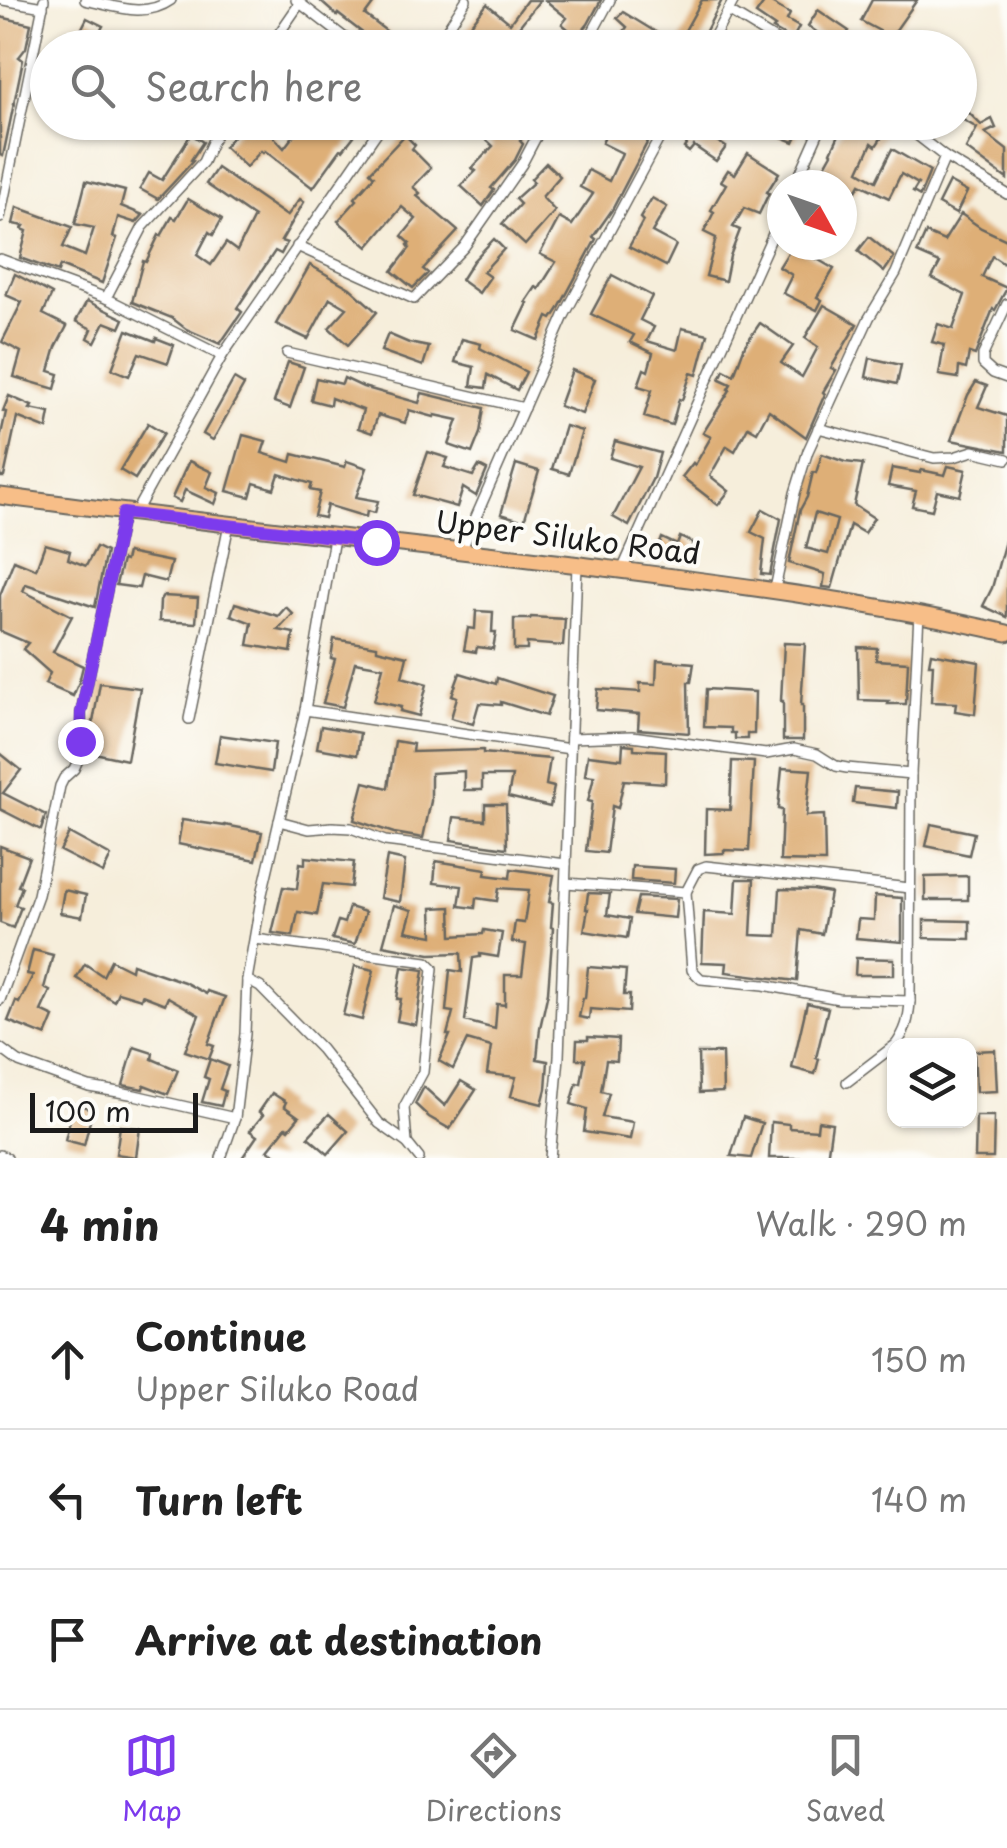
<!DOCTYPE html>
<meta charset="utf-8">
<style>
body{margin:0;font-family:"Playpen Sans",sans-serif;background:#f6f6f6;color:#222}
.controls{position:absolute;right:30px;bottom:30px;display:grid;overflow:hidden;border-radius:20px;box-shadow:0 2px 8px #0004}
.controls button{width:90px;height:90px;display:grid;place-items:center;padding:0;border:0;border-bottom:2px solid #e0e0e0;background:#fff;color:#222;font:50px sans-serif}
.compass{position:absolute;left:767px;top:170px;width:90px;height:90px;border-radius:50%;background:#fff;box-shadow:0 2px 8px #0004;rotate:130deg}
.scale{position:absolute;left:30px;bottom:25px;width:168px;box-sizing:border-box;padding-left:10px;border:5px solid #1c1c1c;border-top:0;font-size:28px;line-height:35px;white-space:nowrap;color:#1c1c1c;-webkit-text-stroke:8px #fdfcf7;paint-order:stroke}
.stop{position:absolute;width:30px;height:30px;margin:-22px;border:8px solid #7c3aed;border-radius:50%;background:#fff}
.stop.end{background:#7c3aed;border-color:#fff;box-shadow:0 2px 10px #0008}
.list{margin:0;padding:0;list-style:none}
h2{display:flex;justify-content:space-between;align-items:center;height:130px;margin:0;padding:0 40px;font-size:42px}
h2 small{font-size:32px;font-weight:400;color:#767676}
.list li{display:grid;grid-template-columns:65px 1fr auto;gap:30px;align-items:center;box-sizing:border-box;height:140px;padding:0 40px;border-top:2px solid #e0e0e0}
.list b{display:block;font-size:38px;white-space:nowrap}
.list p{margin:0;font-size:32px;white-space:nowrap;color:#767676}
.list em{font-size:32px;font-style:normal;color:#767676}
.icon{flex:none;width:55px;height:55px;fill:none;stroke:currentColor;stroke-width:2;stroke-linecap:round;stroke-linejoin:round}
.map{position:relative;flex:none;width:1007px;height:1158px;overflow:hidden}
.search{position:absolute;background:#fff;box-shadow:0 2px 8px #0004;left:30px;right:30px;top:30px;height:110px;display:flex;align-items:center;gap:25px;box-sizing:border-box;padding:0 35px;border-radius:55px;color:#767676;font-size:38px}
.sheet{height:550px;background:#fff}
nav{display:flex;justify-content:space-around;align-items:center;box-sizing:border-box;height:140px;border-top:2px solid #e0e0e0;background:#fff;font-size:28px;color:#767676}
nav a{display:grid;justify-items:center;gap:5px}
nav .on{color:#7c3aed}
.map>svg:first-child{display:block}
.building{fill:#deaf77;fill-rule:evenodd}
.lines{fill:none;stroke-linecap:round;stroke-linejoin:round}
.street-casing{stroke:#68665f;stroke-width:12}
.primary-casing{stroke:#68665f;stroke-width:19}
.street{stroke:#fff;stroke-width:9}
.primary{stroke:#f7be88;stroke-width:15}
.route{stroke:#7c3aed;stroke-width:12}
.labels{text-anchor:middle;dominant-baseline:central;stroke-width:8;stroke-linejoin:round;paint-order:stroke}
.street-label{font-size:30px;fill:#1c1c1c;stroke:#fdfcf7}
</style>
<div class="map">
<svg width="1007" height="1158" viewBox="0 0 1007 1158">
<rect width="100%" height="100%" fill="#fdfcf7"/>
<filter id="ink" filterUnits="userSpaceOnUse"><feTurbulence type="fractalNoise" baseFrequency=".01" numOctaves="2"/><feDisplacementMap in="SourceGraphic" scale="20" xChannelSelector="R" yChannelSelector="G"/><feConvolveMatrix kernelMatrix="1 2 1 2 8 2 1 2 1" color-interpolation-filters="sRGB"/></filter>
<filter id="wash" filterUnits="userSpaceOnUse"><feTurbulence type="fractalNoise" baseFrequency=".0048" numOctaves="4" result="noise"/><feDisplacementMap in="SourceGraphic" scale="40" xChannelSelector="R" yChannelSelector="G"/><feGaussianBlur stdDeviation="2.25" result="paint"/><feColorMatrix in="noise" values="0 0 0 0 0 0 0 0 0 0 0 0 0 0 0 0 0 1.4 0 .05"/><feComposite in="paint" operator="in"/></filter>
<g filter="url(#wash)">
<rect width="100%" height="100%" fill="#f6eedb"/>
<g id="blocks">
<g class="building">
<path d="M319,0H376L365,15L389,33L378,48H367L360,39L364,34L338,14L337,16Z"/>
<path d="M527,0H540L517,29L524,35L513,48H458L462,42L459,39L487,4L510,23Z"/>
<path d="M545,0H601L588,24L574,41L577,44L576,48H551L568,29L562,24L567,18Z"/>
<path d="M702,0H722L697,48H647L623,33L627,27L617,18L623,12L677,45Z"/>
<path d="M766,0L790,14L787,20L799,27L792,40L773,29L775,27L756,14Z"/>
<path d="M872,0H917L891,37L861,21Z"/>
<path d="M818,10L849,31L838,47L808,26Z"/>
<path d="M0,17L31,24L26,48L19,57L23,60L3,156L0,155Z"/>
<path d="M87,18L103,26L96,39L92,48H72Z"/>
<path d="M960,104L981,125L992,119L996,128L985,133L1007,150V179L966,149L977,128L960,118Z"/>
<path d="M235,122H260L284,148L304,122H337L354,136L343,150L341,149L313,188L265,151L263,153L261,151L246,167L224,147L240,128Z"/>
<path d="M491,122H535L520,141L523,144L515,160L491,188L494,190L483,206L461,186L476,171L472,168L493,146L481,135Z"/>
<path d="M701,122H714L705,133L726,147L716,161L694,146L689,152L684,148Z"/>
<path d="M795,122L802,125L794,142L746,123Z"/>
<path d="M845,122H880L888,128L876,146L872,143L859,171L876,181L892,149L930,171L920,196L913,192L918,184L901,174L889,198L860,184L855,193L842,185H814L832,153L831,152Z"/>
<path d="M612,123L648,141L612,210L593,237L596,239L558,310L552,319L548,317L538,340L515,330L528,303L526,302L536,287L539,289L556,262L540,254L559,218L572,225L593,194L580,187L588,170L609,181L622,153L602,143Z"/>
<path d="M191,134L203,142L191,160L193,161L173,183L158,199L140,189L149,173L162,180Z"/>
<path d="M405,135L415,145L412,149L431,168L413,187L420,193L417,196L458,231L423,269L428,273L413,288L392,271L410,248L408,245L410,243L402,236L416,219L402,207L368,247L338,221L357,200L355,198L374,176L370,172Z"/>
<path d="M748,153L779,173L767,192L769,193L759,214L744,208L733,227L740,230L730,256L725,281L706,276L716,238L704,232L714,212L711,210L726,184L721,181L728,170L735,174Z"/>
<path d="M546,163L560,176L542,197L555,211L525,245L502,224L520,204L515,199L534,182L531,179Z"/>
<path d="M217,168L287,216L300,199L304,202L281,241L287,243L281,254L275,251L237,308L242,312L220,344L186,329L172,318L132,302L143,261L146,262L159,235L161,236L172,217L176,219L188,199L222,219L213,235L209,232L197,255L211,265L226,243L237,251L254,217L206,184Z"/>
<path d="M86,181L125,191L121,206L143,215L136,223L118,217L113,237L117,238L102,283L60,266L58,272L20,258L27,231L22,229L24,226L13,224L17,207L72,227L63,247L85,256L94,228L75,224Z"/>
<path d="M949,182L967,192L956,214L938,204Z"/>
<path d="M652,198L667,207L652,232L676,245L666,266L629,247L643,221L640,218Z"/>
<path d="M961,214L981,228L1007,240V266L992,256L982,277L1007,288L995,310L993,309L975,355L969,353L966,369L959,367L958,378L939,375L944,345L932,342L938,324L953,329L965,295L932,278L940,263L917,253L926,233L944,241Z"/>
<path d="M869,237L894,257L884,272L858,251Z"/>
<path d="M494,239L504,249L483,272L490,277L479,293L461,280L473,261Z"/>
<path d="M793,245L834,269L817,297L822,300L817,310L783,293L792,275L779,267Z"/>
<path d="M310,265L350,288L377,312L348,345L329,328L347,308L330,298L308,339L276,324Z"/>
<path d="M15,274L52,294L43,314L67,326L56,347L49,371L59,374L55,389L14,377L21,352L2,342L22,302L6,295Z"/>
<path d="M612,275L652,296L640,320L654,327L647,341L677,350L682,328L708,334L697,375L691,373L682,400L679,399L672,425L644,417L652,390L638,386L644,369L648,371L653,353L630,342L634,335L591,314Z"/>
<path d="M87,301L124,319L120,328L105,322L95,342L88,338L92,329L76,321Z"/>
<path d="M824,305L857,324L831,368L836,370L823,392L825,394L806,437L769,410L757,432L748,427L735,451L727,446L710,476L729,491L718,505L682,477L693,463L695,465L711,437L703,433L730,390L728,389L731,384L720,379L724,370L734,375L745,345L760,323L793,346L781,363L802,377L818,347L805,338Z"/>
<path d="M127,330L155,341L156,338L174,345L168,363L139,353L129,376L112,369Z"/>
<path d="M388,334L409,343L429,347L423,366L381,351Z"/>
<path d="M462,339L481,344L480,348L526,372L517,390L488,375L486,388L471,386L474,367L455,362Z"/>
<path d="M870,358L901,365L897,384L866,377Z"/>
<path d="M288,362L304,367L290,408L274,402Z"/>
<path d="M572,370L595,379L582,414L559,406Z"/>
<path d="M316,378L342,384L344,378L363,387L419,403L422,393L484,408L480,433L472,453L449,445L458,420L435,415L434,417L409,410L405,423L378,415L372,433L358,428L363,410L331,398L330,405L311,400Z"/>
<path d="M234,379L244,385L213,440L203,434Z"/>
<path d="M976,382L987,386L978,407L1007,416V451L951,440L968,395Z"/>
<path d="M9,396L32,406L30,409L50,413L47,429L17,417L4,477H0V439L6,412L3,411Z"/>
<path d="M148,423L164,433L135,479L120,470Z"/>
<path d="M565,426L582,431L569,474L552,469Z"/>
<path d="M243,435L266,441L262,453L291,462L293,454L345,467L347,461L367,468L356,497L378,501L375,513L367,511L366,517L327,505L324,518L314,516L320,492L310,490L312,484L279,474L274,489L254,483L250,497L227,491Z"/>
<path d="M615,441L660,453L653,478L629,526L613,517L639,467L610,458Z"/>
<path d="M428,452L448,458L444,467L473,476L479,466L487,470L476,496L463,488L457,507L413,495Z"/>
<path d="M822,454L845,462L863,464L854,505L874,518L864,533L850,525L832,588L823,587L825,574L789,563L800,510L807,497L813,472L816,473ZM815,513L837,520L828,554L806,548Z"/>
<path d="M189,461L212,472L206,487L219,493L215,504L185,490L180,502L172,498Z"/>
<path d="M516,464L539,471L524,521L501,514Z"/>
<path d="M948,466L966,470L960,496L937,491L932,510L912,506L916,491L888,486L892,468L920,473L921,470L945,475Z"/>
<path d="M763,509L781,519L770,575L761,574L765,539L751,532Z"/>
<path d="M680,537L693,543L686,560L671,553L668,560L656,554L662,538L677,545Z"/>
<path d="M1005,541H1007V617L983,606L992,588Z"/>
<path d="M45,544L70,551L68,559L86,566L96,547L106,552L95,607L26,584L23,591L72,616L53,652L83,666L79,682L73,696L45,684L50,673L23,649L28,643L0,631V595L14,560L36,569Z"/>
<path d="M127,553L171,562L166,582L142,576L139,588L116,585L122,560L125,561Z"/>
<path d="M163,596L198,598L196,623L159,621L160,601Z"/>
<path d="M235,603L278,616L286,607L293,614L278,630L294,633L291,652L248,645L252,623L231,615Z"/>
<path d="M476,611L493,612L492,632H496L493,649L477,647L476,652L464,650L468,628L475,629Z"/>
<path d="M531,617L565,619L563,646L527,643V650H514V619H530Z"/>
<path d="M334,639L377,646V649L407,656L402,677L427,684L419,716L400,711L401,707L374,701L383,667L355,662L343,707L323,703L335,659L331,658Z"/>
<path d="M784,643L805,644L801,705H803V740H783V701H781Z"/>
<path d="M858,647L877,648L876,660L908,662L906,704H888L889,701L859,700Z"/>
<path d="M931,653L979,662L975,714L955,711L956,703L931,702L933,664H929Z"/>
<path d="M657,660L694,663L691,682H688L689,733L638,729L639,714L596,710L598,689L640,692V683L656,684Z"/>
<path d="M460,673L496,684L497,678L553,696L546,716L501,702V705L479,703L473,724L451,718L457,697L452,695Z"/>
<path d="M100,683L140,688L127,760L90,752L96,728H92Z"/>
<path d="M706,689L755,692L754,734H747V739H735V733H731V728L704,727Z"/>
<path d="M321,726L360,733L357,755L317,748Z"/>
<path d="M220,735L275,743L271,772L215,763Z"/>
<path d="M395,741L413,744L412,752L483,750V753L550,759L546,785L554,787L550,807L508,797L512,776H482V790H464V771L431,773V801L423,838L394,833L354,820L364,782L388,788Z"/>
<path d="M623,744L634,745V749L666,751L665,783L624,780L618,808L612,806L606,853L586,851L592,802L588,801L594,776L585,775L588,755L622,759Z"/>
<path d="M0,753L21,770L3,793L46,815L41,830L0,809Z"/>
<path d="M732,761L754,762L749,851L724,850V853L705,854L706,809L730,810Z"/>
<path d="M782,768L811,770L806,816L824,815L825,862L780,861L782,810L778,809Z"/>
<path d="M855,788L898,792L897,808L853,803Z"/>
<path d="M485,804H506L507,848L451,840L454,817L485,820Z"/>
<path d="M182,820L225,826V825L262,832L256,860L178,844Z"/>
<path d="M931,824L974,833L969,855L926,846Z"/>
<path d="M69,833L111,856L103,873L60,851Z"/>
<path d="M0,846L29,857L18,886L22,887L15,905L21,907L13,928L0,923Z"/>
<path d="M305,857L354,862L351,887L323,884L317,915L298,912L293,936L272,933L283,887L297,889L300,863L305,864Z"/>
<path d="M387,857L405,861L400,902L380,898Z"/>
<path d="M436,861L486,869L485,875L510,878L511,869L554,875L549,902L553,903L551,927L553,928L548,992L540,1028L537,1059L548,1061L546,1089L542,1104L511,1096L516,1077L487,1074L491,1047L467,1040L453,1069L439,1061L450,1035H447L453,1012L446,1011L450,970L462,972L461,953L430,954L383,945L394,905L412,910L406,931L433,936L432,908L451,907L452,936L483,934L484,930L502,933L498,957L480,954V957L473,958L465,1021L495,1029L497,1004L505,1005V975H522L526,944L512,942L515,922L524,923L529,890L499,888L497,901L476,898L475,908L459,906L462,886L434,883Z"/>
<path d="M632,866L675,869L674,883L631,880Z"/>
<path d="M968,876V900H925V877Z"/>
<path d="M737,879H754L751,935L777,936L780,889L813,890L830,893L822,934L801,930L797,981L726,972L727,963L702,962L704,912L735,914Z"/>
<path d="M64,890L86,895L82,917L60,913Z"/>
<path d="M588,893L610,894L607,915L630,919L627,938L584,931L588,909H586Z"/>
<path d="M875,896L902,898V942L856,938L858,919L874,920Z"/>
<path d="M638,897L677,899L675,918L634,914Z"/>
<path d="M349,907L365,912L355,944L332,939L338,921L344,923Z"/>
<path d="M924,920L970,921V939L924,938Z"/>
<path d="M33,950L53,955L44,988L50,991L41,1011L54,1017L46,1036L8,1021L16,1001L19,1003L33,975L27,974Z"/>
<path d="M856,958L894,959V975H855Z"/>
<path d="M111,960L131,970L132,964L184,982L206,994L207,991L225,997L208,1044L214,1046L209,1059L185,1051L199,1015L168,997L165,1004L142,995L141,999L118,992L114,1001L76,978L85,964L103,976Z"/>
<path d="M355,966L374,970L362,1020L343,1015Z"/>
<path d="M402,967L424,970L416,1025L397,1021L401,999H397Z"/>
<path d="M588,967L626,970L624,995H630L629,1012L590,1009L589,1019L579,1017L583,998H585Z"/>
<path d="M807,1003L828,1008L816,1058L819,1059L815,1074L792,1068Z"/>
<path d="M588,1037L618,1039L617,1061L606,1060L601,1091L609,1093L602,1117L633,1122L630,1139L584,1132L587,1109L571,1104L577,1083L581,1084L585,1059H576L577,1040H588Z"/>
<path d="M134,1047L153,1053L152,1059L178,1070L168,1094L144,1085L143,1089L123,1085Z"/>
<path d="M995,1050L997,1091L976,1092L974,1051Z"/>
<path d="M698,1053H722L723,1092L699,1093Z"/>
<path d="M210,1059L228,1066L220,1089L225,1091L221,1106L202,1102L209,1079L204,1077Z"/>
<path d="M461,1081L476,1090L450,1129L429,1117L415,1104L424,1087L445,1106Z"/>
<path d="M272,1093L286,1102L284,1106L299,1117L289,1129L286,1127L268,1150L281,1158H242L257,1136L250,1131L263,1115L259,1112Z"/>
<path d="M74,1104L93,1109L84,1145L65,1140Z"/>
<path d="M329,1114L348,1131L328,1154L308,1137Z"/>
<path d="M976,1116H994L993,1158H975Z"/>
<path d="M743,1117L762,1123L751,1158L731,1156Z"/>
<path d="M818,1121L832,1123L827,1158H769L771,1122L789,1124V1128L817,1130Z"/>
<path d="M120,1126L140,1128L136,1157L116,1154Z"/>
</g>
</g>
</g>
<g filter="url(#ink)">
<use href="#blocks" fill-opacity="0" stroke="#68665f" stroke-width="2.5"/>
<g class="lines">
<g class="street-casing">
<g id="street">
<path d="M3,0L43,7"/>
<path d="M85,0C115,6 144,19 171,0"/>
<path d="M296,0L358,48"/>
<path d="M728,11L789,48"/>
<path d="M269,48L300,3"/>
<path d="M435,48L466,0"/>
<path d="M584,48L610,0"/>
<path d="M708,48L734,0"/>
<path d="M900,122L945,157L1007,194"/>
<path d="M795,185L823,122"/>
<path d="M0,218L44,0"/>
<path d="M297,246L414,299L464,247L522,164L544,122"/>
<path d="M0,259L106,298L222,356"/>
<path d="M106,298L143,227L203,162L221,122"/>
<path d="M1007,304L983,355V364L993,373L1007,378"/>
<path d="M287,353L524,408"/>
<path d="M818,428L934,458L954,457L973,451L1007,459"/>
<path d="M134,515L222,356L384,122"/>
<path d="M461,551L564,316L668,122"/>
<path d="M622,570L782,214"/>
<path d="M775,589L795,493L808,451L869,318L896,273L945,157"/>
<path d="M305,710L570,749"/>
<path d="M189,719L229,524"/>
<path d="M571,738L632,736L766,754L794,749L817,754L836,766L847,768L911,774"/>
<path d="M279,821L309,829L332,827L351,828L385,841L566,864"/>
<path d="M566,883L686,892L692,970L701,979L764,985L839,999L910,1001"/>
<path d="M686,892L698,869L706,866L910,888"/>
<path d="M255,939L427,962L433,968L423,1072L404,1107L407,1143"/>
<path d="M247,980L260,987L321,1049L379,1123L407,1143L419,1158"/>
<path d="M0,1000L38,895L60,786L64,778L74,769L82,751L81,713L123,513"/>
<path d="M895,1046C906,1031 909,1019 910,1001L911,774L919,613"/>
<path d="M0,1048L19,1062L89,1087L130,1094L235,1118"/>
<path d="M847,1082L894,1046"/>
<path d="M0,1155L7,1158"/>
<path d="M221,1158L235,1118L245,1034L247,980L262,894L305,710L334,538"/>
<path d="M550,1158L559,1057L577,565"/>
</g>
</g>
<g class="primary-casing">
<path id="primary" d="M0,496C196,522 392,542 588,566C729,584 868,601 1007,633"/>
</g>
<use href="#street" class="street"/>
<use href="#primary" class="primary"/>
</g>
</g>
<g class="lines" filter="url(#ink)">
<path class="route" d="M80,741L81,713L123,513L376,542"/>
</g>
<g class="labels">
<g class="street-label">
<text transform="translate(568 536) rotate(7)">Upper Siluko Road</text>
</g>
</g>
</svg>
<div class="controls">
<button><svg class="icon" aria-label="layers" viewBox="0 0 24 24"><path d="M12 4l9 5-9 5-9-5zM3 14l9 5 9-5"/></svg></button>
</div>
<svg class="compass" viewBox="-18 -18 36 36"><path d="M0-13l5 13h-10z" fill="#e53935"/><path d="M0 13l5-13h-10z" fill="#767676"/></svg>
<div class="scale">100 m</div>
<div class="stop" style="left:376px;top:542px"></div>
<div class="stop end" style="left:80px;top:741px"></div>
<div class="search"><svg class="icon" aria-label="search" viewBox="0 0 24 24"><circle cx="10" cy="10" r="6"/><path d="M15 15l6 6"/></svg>Search here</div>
</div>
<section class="sheet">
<h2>4 min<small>Walk · 290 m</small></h2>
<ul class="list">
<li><svg class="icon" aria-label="ahead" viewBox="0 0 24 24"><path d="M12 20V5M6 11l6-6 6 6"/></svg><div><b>Continue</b><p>Upper Siluko Road</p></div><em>150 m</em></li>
<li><svg class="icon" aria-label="left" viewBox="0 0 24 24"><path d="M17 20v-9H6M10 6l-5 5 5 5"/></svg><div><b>Turn left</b></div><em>140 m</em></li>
<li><svg class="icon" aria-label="arrive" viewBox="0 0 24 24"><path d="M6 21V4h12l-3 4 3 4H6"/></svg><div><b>Arrive at destination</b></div></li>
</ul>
</section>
<nav>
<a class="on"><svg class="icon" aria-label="map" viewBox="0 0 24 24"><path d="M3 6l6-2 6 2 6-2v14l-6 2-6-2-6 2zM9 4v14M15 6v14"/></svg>Map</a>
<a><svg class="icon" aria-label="directions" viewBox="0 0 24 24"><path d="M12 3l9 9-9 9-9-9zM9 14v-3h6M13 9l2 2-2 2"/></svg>Directions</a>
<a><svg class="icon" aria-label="saved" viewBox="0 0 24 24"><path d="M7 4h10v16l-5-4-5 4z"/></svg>Saved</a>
</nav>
